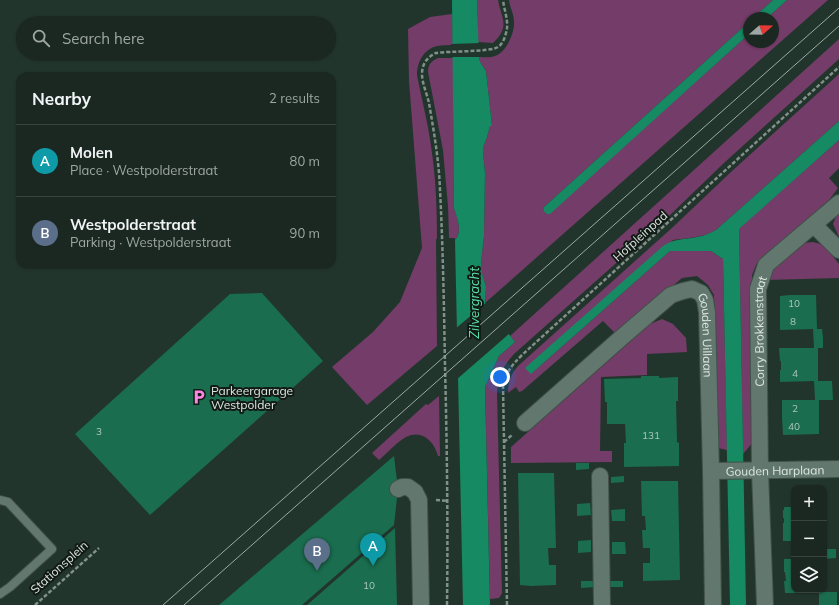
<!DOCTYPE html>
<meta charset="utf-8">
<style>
body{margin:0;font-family:Mulish,sans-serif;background:#23302a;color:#f1f3f6}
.controls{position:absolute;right:12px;bottom:12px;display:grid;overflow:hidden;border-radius:8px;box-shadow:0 1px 3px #0004}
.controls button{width:36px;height:36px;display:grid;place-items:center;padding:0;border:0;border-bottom:1px solid #38443f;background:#1a2821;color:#f1f3f6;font:20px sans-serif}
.compass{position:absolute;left:743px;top:12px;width:36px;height:36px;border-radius:50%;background:#1a2821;box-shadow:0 1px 3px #0004;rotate:70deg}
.you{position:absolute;left:500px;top:377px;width:14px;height:14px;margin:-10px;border:3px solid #fff;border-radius:50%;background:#1a73e8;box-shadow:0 0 0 6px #1a73e833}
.badge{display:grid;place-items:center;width:26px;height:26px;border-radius:50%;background:#fc86e3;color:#fff;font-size:13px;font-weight:700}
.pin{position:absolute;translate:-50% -33px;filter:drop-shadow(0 1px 2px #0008)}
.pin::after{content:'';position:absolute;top:21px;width:14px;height:12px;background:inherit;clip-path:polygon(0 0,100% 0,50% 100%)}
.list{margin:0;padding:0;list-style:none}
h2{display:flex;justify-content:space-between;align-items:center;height:52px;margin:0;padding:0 16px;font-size:17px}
h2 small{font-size:13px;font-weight:400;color:#9fa6a5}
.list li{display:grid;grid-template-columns:26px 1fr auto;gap:12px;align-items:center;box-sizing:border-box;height:72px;padding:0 16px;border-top:1px solid #38443f}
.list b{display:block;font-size:15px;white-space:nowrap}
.list p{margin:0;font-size:13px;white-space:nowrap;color:#9fa6a5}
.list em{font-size:13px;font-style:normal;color:#9fa6a5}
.icon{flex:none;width:22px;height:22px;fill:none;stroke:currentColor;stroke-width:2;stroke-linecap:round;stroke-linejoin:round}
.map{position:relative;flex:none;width:839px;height:605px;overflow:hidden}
.search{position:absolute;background:#1a2821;box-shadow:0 1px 3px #0004;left:16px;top:16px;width:320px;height:44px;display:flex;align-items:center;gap:10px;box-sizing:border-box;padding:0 14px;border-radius:22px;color:#9fa6a5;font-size:15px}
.panel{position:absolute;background:#1a2821;box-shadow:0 1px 3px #0004;left:16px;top:72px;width:320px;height:196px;border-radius:12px}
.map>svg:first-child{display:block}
.green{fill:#743c68}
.water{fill:#168a62}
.pier{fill:#22352c}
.building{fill:#1a6d4e}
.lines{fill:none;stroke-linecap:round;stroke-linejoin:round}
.lane-casing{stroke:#41514a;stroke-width:10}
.street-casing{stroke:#41514a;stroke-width:18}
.path{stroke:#819089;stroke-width:2.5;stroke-dasharray:4 2;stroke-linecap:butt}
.lane{stroke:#62776d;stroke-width:8}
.street{stroke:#62776d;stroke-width:16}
.tram{stroke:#9ba9a3;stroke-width:1}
.labels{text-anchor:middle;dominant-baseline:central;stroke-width:4;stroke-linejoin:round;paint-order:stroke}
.number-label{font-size:10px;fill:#acc8bd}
.street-label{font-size:12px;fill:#dce7e2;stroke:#121a16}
.poi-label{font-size:12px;fill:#dce7e2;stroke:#121a16;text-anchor:start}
.water-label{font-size:13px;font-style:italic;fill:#59e4ad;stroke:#121a16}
</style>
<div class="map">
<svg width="839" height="605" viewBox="0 0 839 605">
<rect width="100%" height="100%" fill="#22352c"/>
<g class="green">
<path d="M477,0H498C501,18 511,26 493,43L478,42Z"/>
<path d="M509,0H773L753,18H749V22L544,207L547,214H548L749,34V42H773V18H767L787,0H828L485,303L486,287L482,273L481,263L484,236L485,173L483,152V148L487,137L490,126H492L486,71L480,62L479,57C483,57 490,58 495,56C506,53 515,32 514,22C514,14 510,8 509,0Z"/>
<path d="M452,14L453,45C448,45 442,45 437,46C424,49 417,62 417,75C422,101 429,127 432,153C436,181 437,210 437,239H436L437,346L367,405L332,367L373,332L400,302L422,248L409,81L408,29L430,17Z"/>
<path d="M839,39V59L725,162L669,216L514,354C502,368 498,375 497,394L502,593L501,595L499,598L490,599L485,387L499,356L515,342L510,336Z"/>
<path d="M438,58H453L454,208C457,217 463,232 455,240V238H449L448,206L443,150L428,72C428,65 431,61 438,58Z"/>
<path d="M839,74V121L716,230C702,238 688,238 673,240L531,374L670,251H711L723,259L727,450L718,448L714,295L708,285L697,276L682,278L616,334L603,321L522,391L519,392L516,387L508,393C508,382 511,374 518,366L673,227L732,171Z"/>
<path d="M839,140V168L829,178L838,188L829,200L757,263L752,275L753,442L743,454L739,228Z"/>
<path d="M839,212V237L833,224L837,214Z"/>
<path d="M813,242L824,245L839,264V278L766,280L769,272L803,243Z"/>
<path d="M662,319L673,324L686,338L687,352L647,354V375L601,377L600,451H612V462L511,463V447L650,324Z"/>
<path d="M439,396L440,456H438C434,441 422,429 406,437C398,441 386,454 379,460L372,453L426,404L428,405Z"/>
</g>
<g class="water">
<path d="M452,0H477L479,57L480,62L486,71L492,126H490L487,137L483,148V152L485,173L484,236L481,263L482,273L486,287L485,303L515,342L499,356L485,387L490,605H463L455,240C463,232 457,218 454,208Z"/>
<path d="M773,0H787L767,18H753Z"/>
<path d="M749,22V34L550,214H547C544,212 543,210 544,207Z"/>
<path d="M839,121V140L739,229L746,605H730L723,259L711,251H670L531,374L525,368L663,246C674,238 684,240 697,237C704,236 710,233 716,230Z"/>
</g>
<g class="pier">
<path d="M480,43L481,57H451V44Z"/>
<path d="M487,302L510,333L456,380L455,329Z"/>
</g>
<g class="building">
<path d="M262,293L323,361L150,515L75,434L230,294Z"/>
<path d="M790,295H816L817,329H822L823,338V348H818V381H832L833,400H819V434L783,435L782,418V400H815L814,381L780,382V370H781V361H780L779,348H814L813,329L780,330V296Z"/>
<path d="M641,376H659V378L678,377V401H676L677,442L679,443V466L624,467V443H626L625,424H607V402H605L604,379L641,378Z"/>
<path d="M394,456L398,489L394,525L302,605H219Z"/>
<path d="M576,463H589V469L576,470Z"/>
<path d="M518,473H554L556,548H548L549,565H556V585L531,586L520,585V584Z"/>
<path d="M624,476V482L611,483V477Z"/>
<path d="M641,481H678L680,580L643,581V563H650V548H643L642,530H646L645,516H642Z"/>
<path d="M590,503L591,515L577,516V504Z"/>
<path d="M784,507H794V541H783V523H784V518H783V510H784Z"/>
<path d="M625,509V521H612L611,510Z"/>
<path d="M395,528L397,605H307Z"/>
<path d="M591,540V552L578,553V541Z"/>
<path d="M824,540H827V549H836V558L824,559Z"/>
<path d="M612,542H625L626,554H612Z"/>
<path d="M784,559H794V590H823V592H837V605H819V593H785L784,581H786L785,572H784Z"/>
<path d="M581,581H595V587L581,588Z"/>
<rect x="610" y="581" width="13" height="6"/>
</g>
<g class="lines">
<g class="lane-casing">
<path id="lane" d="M0,500L8,502L52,549L10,587L0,594"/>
</g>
<g class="street-casing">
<g id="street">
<path d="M814,225L839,250"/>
<path id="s1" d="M525,423L621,338L671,295L683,291L692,289L701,293L705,300L707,312L711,471L713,605"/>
<path id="s2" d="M711,471L839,469"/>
<path d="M600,476L602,605"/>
<path d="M398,489L402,487H408L415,492L419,500L421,605"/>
<path id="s3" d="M765,605L760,471L758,289L766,265L839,203"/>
</g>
</g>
<g class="path">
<path d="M504,442L512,435"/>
<path d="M436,500L448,501"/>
<path d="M35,605L99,548"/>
<path d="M447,605C448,525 447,445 445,366C444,307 443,249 440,190C439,161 434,132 429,103C427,94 422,83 422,74C422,64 427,57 436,53C448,51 491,52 498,47C504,43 506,34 507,28C508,19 504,9 503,0"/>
<path d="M507,605L503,386C507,371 511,366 522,355L839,67"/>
</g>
<use href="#lane" class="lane"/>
<use href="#street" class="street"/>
<g class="tram">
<path d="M163,605L839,8"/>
<path d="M184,605L839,26"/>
</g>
</g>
<defs>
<g id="parking-bare" transform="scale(1.2)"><path d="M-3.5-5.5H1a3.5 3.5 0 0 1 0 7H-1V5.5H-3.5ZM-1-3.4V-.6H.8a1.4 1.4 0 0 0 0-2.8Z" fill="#fc86e3" stroke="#121a16" stroke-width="2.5" paint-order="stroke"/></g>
</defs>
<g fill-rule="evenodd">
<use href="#parking-bare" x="199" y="397"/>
</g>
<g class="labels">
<g class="number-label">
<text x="794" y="303">10</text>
<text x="793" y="321">8</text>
<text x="795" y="373">4</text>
<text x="795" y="408">2</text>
<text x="794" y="426">40</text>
<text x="99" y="431">3</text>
<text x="651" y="435">131</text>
<text x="369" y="585">10</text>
</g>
<g class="street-label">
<text transform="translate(640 236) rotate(-42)">Hofpleinpad</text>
<text stroke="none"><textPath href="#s3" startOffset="274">Corry Brokkenstraat</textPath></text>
<text stroke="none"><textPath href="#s1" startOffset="269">Gouden Uillaan</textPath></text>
<text stroke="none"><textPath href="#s2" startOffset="64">Gouden Harplaan</textPath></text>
<text transform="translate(59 567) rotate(-42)">Stationsplein</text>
</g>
<g class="poi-label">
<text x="211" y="390">Parkeergarage<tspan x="211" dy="14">Westpolder</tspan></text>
</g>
<g class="water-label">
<text transform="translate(474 303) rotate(-90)">Zilvergracht</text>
</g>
</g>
</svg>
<div class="controls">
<button>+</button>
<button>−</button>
<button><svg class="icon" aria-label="layers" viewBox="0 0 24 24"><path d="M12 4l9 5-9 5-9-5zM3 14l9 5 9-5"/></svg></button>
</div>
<svg class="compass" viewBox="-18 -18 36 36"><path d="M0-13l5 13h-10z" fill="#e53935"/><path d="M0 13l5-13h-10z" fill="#9fa6a5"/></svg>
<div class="you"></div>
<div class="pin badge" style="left:373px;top:566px;background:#0f9aa8">A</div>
<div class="pin badge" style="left:317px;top:571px;background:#5c6f8a">B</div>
<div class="search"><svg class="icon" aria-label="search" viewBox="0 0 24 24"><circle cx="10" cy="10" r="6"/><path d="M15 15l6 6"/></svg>Search here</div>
<section class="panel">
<h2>Nearby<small>2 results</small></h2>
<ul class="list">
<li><span class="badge" style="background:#0f9aa8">A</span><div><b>Molen</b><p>Place · Westpolderstraat</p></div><em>80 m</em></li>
<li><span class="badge" style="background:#5c6f8a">B</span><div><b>Westpolderstraat</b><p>Parking · Westpolderstraat</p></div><em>90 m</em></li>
</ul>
</section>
</div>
